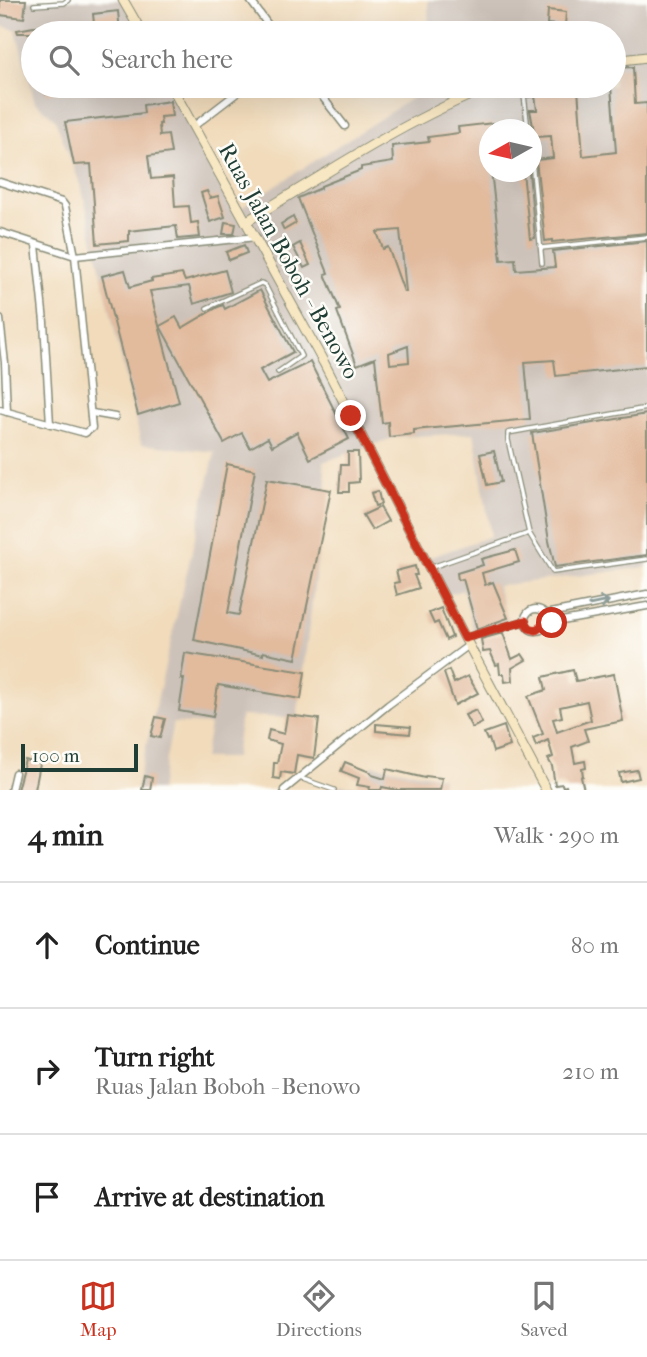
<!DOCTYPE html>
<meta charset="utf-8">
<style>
body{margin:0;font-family:"IM FELL French Canon",serif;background:#f2f2f2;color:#222}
.compass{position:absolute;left:479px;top:119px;width:63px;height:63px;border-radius:50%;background:#fff;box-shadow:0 7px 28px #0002;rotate:262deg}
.scale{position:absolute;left:21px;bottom:18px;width:117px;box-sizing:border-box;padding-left:7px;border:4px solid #1f3d34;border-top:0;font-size:19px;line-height:24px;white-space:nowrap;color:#1f3d34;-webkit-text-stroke:5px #fdfcf7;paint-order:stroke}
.stop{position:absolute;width:21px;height:21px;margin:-16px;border:5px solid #c8321e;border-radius:50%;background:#fff}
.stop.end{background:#c8321e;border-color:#fff;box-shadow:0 2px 7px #0008}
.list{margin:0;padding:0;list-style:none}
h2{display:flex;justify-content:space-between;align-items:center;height:91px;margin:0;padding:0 28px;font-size:30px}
h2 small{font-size:23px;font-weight:400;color:#767676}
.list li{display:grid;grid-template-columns:46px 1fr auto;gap:21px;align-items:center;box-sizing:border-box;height:126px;padding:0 28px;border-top:2px solid #e0e0e0}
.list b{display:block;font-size:26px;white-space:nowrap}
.list p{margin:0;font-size:23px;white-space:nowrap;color:#767676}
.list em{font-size:23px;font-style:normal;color:#767676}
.icon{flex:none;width:38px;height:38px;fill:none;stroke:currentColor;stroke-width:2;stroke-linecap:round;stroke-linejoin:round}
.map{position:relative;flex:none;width:647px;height:790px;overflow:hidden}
.search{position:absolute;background:#fff;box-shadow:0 7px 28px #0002;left:21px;right:21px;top:21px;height:77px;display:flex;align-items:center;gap:18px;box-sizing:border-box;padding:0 24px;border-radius:38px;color:#767676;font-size:26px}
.sheet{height:469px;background:#fff}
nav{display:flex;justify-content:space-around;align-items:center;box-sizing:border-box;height:98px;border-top:2px solid #e0e0e0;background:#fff;font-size:19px;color:#767676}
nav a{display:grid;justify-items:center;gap:4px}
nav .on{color:#c8321e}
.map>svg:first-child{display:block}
.industrial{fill:#cdc2b9;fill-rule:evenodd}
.building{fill:#e2ba9c;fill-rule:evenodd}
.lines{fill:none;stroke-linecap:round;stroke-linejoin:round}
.service-casing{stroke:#888c78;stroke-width:6}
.minor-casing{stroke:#888c78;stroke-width:9}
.secondary-casing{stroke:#888c78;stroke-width:11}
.service{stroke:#fff;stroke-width:3.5}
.minor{stroke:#fff;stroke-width:6}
.secondary{stroke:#f8e7c3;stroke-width:9}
.oneway{stroke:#8f9e9a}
.route{stroke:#c8321e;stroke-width:9}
.labels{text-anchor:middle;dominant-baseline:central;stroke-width:5;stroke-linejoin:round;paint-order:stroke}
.street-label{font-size:23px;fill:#1f3d34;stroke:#fdfcf7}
</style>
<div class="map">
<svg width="647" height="790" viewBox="0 0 647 790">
<rect width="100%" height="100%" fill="#fdfcf7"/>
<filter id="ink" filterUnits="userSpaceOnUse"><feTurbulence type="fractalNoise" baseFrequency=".0143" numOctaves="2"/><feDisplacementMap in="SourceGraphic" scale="14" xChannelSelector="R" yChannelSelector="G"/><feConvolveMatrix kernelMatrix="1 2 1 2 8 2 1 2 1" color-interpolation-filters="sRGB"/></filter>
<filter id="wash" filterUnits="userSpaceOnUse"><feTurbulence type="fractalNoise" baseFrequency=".00686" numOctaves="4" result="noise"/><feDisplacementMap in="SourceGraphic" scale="28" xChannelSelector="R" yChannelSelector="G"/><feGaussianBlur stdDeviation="1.57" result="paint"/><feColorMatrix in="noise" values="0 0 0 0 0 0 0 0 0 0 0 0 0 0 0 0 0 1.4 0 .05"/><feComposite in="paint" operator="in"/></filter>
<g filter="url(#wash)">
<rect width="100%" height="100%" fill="#f1dbbb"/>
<g class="industrial">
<path d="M0,0H123L142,33H33V86H171L241,208L431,86H614V33H429L428,0H647V567L497,586L508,621L474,632L463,590L444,596L425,559L491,536L474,433L396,437L323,462L327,486L297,718L241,716L235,758H204L210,725L173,723L160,790H136L215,452L141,444L82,189L55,119L35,102L16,30L0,26ZM490,130H532V172H490Z"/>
<path d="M372,765L442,777L441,790H338L339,785L370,787Z"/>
</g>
<g id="blocks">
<g class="building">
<path d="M0,0H26L24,18L0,15Z"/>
<path d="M548,10L566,12L565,26L547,24Z"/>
<path d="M118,11L120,33H95L93,14Z"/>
<path d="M45,25L47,33H18L17,30Z"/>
<path d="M633,67L635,104L647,103V233L552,242V240L545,241L536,160L553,158L551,136L535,137L530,110H537L535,96L529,97L527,86H551L552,91L578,89L583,156L616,152L611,86H614V68Z"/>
<path d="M44,86H70V89L46,94Z"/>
<path d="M170,101L172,116L160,117L161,124H159L160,136L168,135L171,153L148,156L151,179L173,177L175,207L189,206L191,223L198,222L200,237L178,239L176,226L156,228L129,231V241L97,244L91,164L74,165L65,122L144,113L143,105Z"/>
<path d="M493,123L494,130H489V133L487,134L501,260L515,259L516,270L555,267L553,251L647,241V366L556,376L554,360L525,362L530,419L414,430V434L389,437L388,422L382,423L375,358L357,365L337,311L340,310L325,274L328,273L298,198L321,188V186L361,170V167L393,162L392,146L429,142L428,137L459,133L458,127ZM400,230L406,292H404L388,247L383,249L377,232ZM408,346L409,362L390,364L389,353Z"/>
<path d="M523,172H529L535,238L530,239Z"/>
<path d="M207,191L210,198L218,196L225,217L210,222L201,193Z"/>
<path d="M293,217L296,223L284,230L281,224Z"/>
<path d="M225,222L236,224L234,234H223Z"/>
<path d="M300,243L310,265L304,268L293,247Z"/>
<path d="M244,245L247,253L229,260L226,252Z"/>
<path d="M125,270L130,287L152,281L151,279L182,274L185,281L225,270L231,292L194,304L189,286L150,291L179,402L138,415L102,276Z"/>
<path d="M260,290L293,352L260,370L267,383L310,362L349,439L310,459L297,432L272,446L268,438L250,448L242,433L224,443L160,326L176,317L182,328L218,307L223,305L225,309Z"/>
<path d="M647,414V555L555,567L549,541L532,433Z"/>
<path d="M494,451L501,482L487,485L480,454Z"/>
<path d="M348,452H358L359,482L349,483V492H339L341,465H348Z"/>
<path d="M227,464L255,470L228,613L239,615L267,479L331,490L296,659L263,652V655L194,640Z"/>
<path d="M378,491L381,504L375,506L371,493Z"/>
<path d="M380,507L388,521L372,530L363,515Z"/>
<path d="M515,550L519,562L482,573L485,585L493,582L508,618L477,629L463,579L458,580L457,573L483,565L481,559Z"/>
<path d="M415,566L417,575H414L419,588L397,595L394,583L399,582L396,571Z"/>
<path d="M441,608L452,637L446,640L438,622L434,624L429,613Z"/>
<path d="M503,633L512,659L522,654L526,660L512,668L513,681L505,682L504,674H500L499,664L496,665L490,651L483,652L481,639Z"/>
<path d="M185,653L305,672L301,699L218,685L213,717L179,711L184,679H181Z"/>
<path d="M449,670L454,683L468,676L478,693L455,705L444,673Z"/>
<path d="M573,670L576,681L614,674L623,721L584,729L588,741L572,747L575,763L585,761L586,768L582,769L583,776L581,777L584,790H567L566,786L563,787L562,784L555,785L552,766L548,759L553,757L548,740L536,746L533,738L543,734L528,696L546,690L543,677ZM587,701L591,720L557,732L553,719L562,717L560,707Z"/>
<path d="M476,710L482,723L472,728L465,715Z"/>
<path d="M287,715L319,719L314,758L297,755L294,774L281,772L280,779L273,778L274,763H277L281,744L267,740L269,730L284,734Z"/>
<path d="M156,717L165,719L160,738L151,736Z"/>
<path d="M376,724L411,727L410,734L376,731Z"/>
<path d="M504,726L510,746L493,752L489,739L487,740L484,733Z"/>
<path d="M25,760L40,764L35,790H17Z"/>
<path d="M345,762L370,772L372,775L385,779L387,769L425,778L426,776L442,778L440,790H397L382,787L381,790H369L370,787L357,785L359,778L341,771Z"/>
<path d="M637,770L639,778L621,782L619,773Z"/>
<path d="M145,776L152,778L150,790H142Z"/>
</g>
</g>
</g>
<g filter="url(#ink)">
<use href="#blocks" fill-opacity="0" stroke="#888c78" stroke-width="2"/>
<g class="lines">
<g class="service-casing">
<g id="service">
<path d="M34,5L64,3L68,0"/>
<path d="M523,86L528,130"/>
<path d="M532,161L542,263"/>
<path d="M541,248L647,237"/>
<path d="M207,308L261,283L265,285L301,356L278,372"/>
<path d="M647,408L513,432L508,433V440L529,533L553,572L647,559"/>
<path d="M432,567L529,533"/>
<path d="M300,778L334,790"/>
</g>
</g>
<g class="minor-casing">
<g id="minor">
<path d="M250,0L274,33"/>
<path d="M314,86L345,126"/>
<path d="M194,126L246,86"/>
<path d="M0,182L62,202L65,206L75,256L92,428L85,433L0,410"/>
<path d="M0,232L75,256L256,237"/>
<path d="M36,245L44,322L50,424"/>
<path d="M0,319L5,363L7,412"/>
<path d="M92,413L115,417"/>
<circle cx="536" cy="620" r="11"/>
<path d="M545,614L647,594"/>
<path d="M545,624L647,606"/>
<path d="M465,638L525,621"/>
<path d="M11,790L15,773"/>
<path d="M284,790L388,705L469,645"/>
</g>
</g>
<g class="secondary-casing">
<g id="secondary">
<path d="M123,0L142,33"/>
<path d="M614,61L647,57"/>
<path d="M171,86L324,363L465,638L546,790"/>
<path d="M247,221C327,173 405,120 492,86"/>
</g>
</g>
<use href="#service" class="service"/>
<use href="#minor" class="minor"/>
<use href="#secondary" class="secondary"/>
</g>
<defs><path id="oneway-shaft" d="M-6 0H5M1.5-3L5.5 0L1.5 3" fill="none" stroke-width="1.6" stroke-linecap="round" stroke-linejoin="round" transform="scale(1.75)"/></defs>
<use class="oneway" href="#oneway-shaft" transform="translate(599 603) rotate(-12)"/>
</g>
<g class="lines" filter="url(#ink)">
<path class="route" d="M351,416L465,638L525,621L529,628L536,630L545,624L552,623"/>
</g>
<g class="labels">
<g class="street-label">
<text transform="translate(289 261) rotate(61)">Ruas Jalan Boboh - Benowo</text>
</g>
</g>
</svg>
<svg class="compass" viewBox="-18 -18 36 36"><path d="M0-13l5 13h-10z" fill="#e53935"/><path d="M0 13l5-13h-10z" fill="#767676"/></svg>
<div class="scale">100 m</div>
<div class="stop" style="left:552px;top:623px"></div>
<div class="stop end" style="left:351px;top:416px"></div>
<div class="search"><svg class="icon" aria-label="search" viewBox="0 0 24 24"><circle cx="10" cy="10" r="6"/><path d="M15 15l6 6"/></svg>Search here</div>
</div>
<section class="sheet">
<h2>4 min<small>Walk · 290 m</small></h2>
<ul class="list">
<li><svg class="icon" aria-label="ahead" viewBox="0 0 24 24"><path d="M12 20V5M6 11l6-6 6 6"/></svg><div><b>Continue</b></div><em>80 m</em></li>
<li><svg class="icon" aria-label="right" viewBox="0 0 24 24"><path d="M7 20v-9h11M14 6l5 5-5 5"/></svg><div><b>Turn right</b><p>Ruas Jalan Boboh - Benowo</p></div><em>210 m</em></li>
<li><svg class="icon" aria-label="arrive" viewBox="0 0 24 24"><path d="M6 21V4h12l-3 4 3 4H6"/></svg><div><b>Arrive at destination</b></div></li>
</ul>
</section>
<nav>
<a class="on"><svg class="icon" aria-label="map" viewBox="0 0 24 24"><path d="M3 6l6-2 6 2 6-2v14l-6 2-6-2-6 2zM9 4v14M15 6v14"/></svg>Map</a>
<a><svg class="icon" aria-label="directions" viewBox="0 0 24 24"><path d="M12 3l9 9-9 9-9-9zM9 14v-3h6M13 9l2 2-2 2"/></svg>Directions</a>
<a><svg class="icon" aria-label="saved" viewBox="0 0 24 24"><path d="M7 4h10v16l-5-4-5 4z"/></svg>Saved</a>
</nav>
